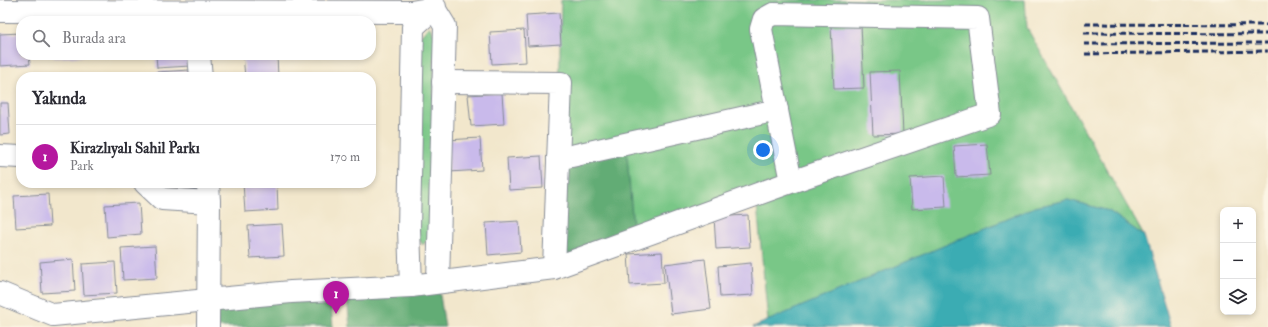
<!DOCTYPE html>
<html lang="tr">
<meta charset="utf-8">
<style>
body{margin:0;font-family:"IM FELL Double Pica",serif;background:#f2f2f3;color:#2b2b33}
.controls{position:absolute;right:12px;bottom:12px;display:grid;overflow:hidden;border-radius:8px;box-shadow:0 2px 6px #0003}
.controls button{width:36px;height:36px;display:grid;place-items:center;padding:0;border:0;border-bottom:1px solid #e1e1e2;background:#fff;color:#2b2b33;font:20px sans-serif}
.you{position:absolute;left:763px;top:150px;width:14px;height:14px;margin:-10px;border:3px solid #fff;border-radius:50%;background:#1a73e8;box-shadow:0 0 0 6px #1a73e833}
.badge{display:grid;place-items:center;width:26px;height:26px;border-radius:50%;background:#b5179e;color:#fff;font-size:13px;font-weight:700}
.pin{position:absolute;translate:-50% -33px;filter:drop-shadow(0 1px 2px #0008)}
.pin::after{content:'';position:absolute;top:21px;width:14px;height:12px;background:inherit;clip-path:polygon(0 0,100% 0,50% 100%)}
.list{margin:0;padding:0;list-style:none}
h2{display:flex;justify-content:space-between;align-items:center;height:52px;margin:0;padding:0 16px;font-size:17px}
h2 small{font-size:13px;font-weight:400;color:#7c7c81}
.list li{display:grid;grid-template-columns:26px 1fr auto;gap:12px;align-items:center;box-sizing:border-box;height:64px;padding:0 16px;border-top:1px solid #e1e1e2}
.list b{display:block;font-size:15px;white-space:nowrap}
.list p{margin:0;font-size:13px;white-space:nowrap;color:#7c7c81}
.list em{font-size:13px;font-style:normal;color:#7c7c81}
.icon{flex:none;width:22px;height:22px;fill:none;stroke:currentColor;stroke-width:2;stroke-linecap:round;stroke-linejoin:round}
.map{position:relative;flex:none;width:1268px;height:327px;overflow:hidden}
.search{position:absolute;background:#fff;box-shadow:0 2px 6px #0003;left:16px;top:16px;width:360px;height:44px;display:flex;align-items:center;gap:10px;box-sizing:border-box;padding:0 14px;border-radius:16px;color:#7c7c81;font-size:15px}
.panel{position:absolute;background:#fff;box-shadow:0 2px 6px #0003;left:16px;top:72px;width:360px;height:116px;border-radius:16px}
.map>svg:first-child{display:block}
.green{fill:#79c787;stroke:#4a7b72}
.forest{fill:#62ac74;stroke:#3e6e69}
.water{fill:#3aacb3;stroke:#2a6e88}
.building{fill:#c9baeb}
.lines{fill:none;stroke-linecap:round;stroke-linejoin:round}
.minor-casing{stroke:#868b95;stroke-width:24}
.minor{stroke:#fff;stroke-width:22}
.rail{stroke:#1b2f5e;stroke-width:3;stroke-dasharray:6 3;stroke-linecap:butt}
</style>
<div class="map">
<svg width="1268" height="327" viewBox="0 0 1268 327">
<rect width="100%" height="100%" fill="#fcf5e5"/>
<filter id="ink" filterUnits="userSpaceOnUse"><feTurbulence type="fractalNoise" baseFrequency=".025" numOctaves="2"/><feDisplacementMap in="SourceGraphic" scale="8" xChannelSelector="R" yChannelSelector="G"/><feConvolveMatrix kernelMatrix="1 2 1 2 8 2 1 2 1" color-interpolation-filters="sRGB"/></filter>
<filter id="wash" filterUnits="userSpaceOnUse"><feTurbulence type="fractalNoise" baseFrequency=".012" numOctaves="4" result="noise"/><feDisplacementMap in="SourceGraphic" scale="16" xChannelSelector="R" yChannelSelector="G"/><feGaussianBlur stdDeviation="0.9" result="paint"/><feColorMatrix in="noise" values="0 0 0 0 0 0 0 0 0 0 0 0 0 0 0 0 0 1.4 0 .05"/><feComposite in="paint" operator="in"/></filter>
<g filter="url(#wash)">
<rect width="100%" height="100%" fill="#f2e7cc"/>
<g class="green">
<path d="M561,0H1025L1027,28L1144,236L1109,211L1068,200L1035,207L768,321L756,194L634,239L558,159Z"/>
<path d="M429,26L435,36L431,236L423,245L417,237L420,37Z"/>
</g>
<g class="forest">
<path d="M626,144L634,239L554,268L558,159Z"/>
<path d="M438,282L445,327H350L346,289Z"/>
<path d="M330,290L333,327H208V301Z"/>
</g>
<path class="water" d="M1068,200L1109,211L1144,236L1171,327H753L1035,207Z"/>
<g id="blocks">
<g class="building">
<path d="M559,13L561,44L528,46L526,15Z"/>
<path d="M861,25L864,88L834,89L831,26Z"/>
<path d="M524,30L526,62L492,64L490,32Z"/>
<path d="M21,33V55H29L30,64L0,66V34Z"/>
<path d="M54,55H83V56L54,58Z"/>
<path d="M156,55H189L190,66L157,68Z"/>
<path d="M243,55H277L278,77H245Z"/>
<path d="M189,70L190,77H156V72Z"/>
<path d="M900,71L903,134L873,135L870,72Z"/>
<path d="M502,93L504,124L471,126L468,95Z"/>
<path d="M0,103H8L10,134L0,135Z"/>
<path d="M480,138L482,170L449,172L447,140Z"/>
<path d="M987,144L990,175L956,177L954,146Z"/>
<path d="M541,156L543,188L509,190L507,158Z"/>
<path d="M944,176L946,207L912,209L910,178Z"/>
<path d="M243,183H277L278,210L245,212Z"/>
<path d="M48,194L50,226L16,228L14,196Z"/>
<path d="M139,203L141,234L107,237L105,205Z"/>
<path d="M748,215L750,247L716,249L714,217Z"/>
<path d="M519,221L521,252L488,255L486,223Z"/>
<path d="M282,224L284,256L250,258L248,226Z"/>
<path d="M155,246L157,278L123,280L121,248Z"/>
<path d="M662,252L664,283L630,285L628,254Z"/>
<path d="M73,259L75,291L42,293L40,262Z"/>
<path d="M705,259L711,309L671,314L665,264Z"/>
<path d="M115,262L117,293L84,295L82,264Z"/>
<path d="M751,263L753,295L720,297L718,266Z"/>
</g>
</g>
</g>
<g filter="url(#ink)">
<use href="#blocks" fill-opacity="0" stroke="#868b95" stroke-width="1"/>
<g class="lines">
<g class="minor-casing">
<g id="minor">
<path d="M434,8L445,26L438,282"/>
<path d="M0,11L411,12L434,8"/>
<path d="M199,55L201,77"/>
<path d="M443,82L561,83L554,268"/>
<path d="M0,156L21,157"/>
<path d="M558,159L777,110"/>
<path d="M145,183L162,199L209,202"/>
<path d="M411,286L409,229L413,27L435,7"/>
<path d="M0,293L53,315L291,292L411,286L554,268L791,182L990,114L978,18L773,14L764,19L761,29L791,182"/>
<path d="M208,327L209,202L208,183"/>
</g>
</g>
<use href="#minor" class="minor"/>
<g class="rail">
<path d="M1085,24L1268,25"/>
<path d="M1084,33L1268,34"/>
<path d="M1084,44L1268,43"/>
<path d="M1085,54L1268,51"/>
</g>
</g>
</g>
</svg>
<div class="controls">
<button>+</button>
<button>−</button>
<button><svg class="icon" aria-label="layers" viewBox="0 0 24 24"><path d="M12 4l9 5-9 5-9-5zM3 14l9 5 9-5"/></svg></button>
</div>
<div class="you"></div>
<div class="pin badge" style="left:336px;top:314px">1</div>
<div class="search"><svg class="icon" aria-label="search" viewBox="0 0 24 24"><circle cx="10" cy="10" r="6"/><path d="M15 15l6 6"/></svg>Burada ara</div>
<section class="panel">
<h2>Yakında<small></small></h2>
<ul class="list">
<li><span class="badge">1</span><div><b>Kirazlıyalı Sahil Parkı</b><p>Park</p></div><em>170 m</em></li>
</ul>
</section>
</div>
